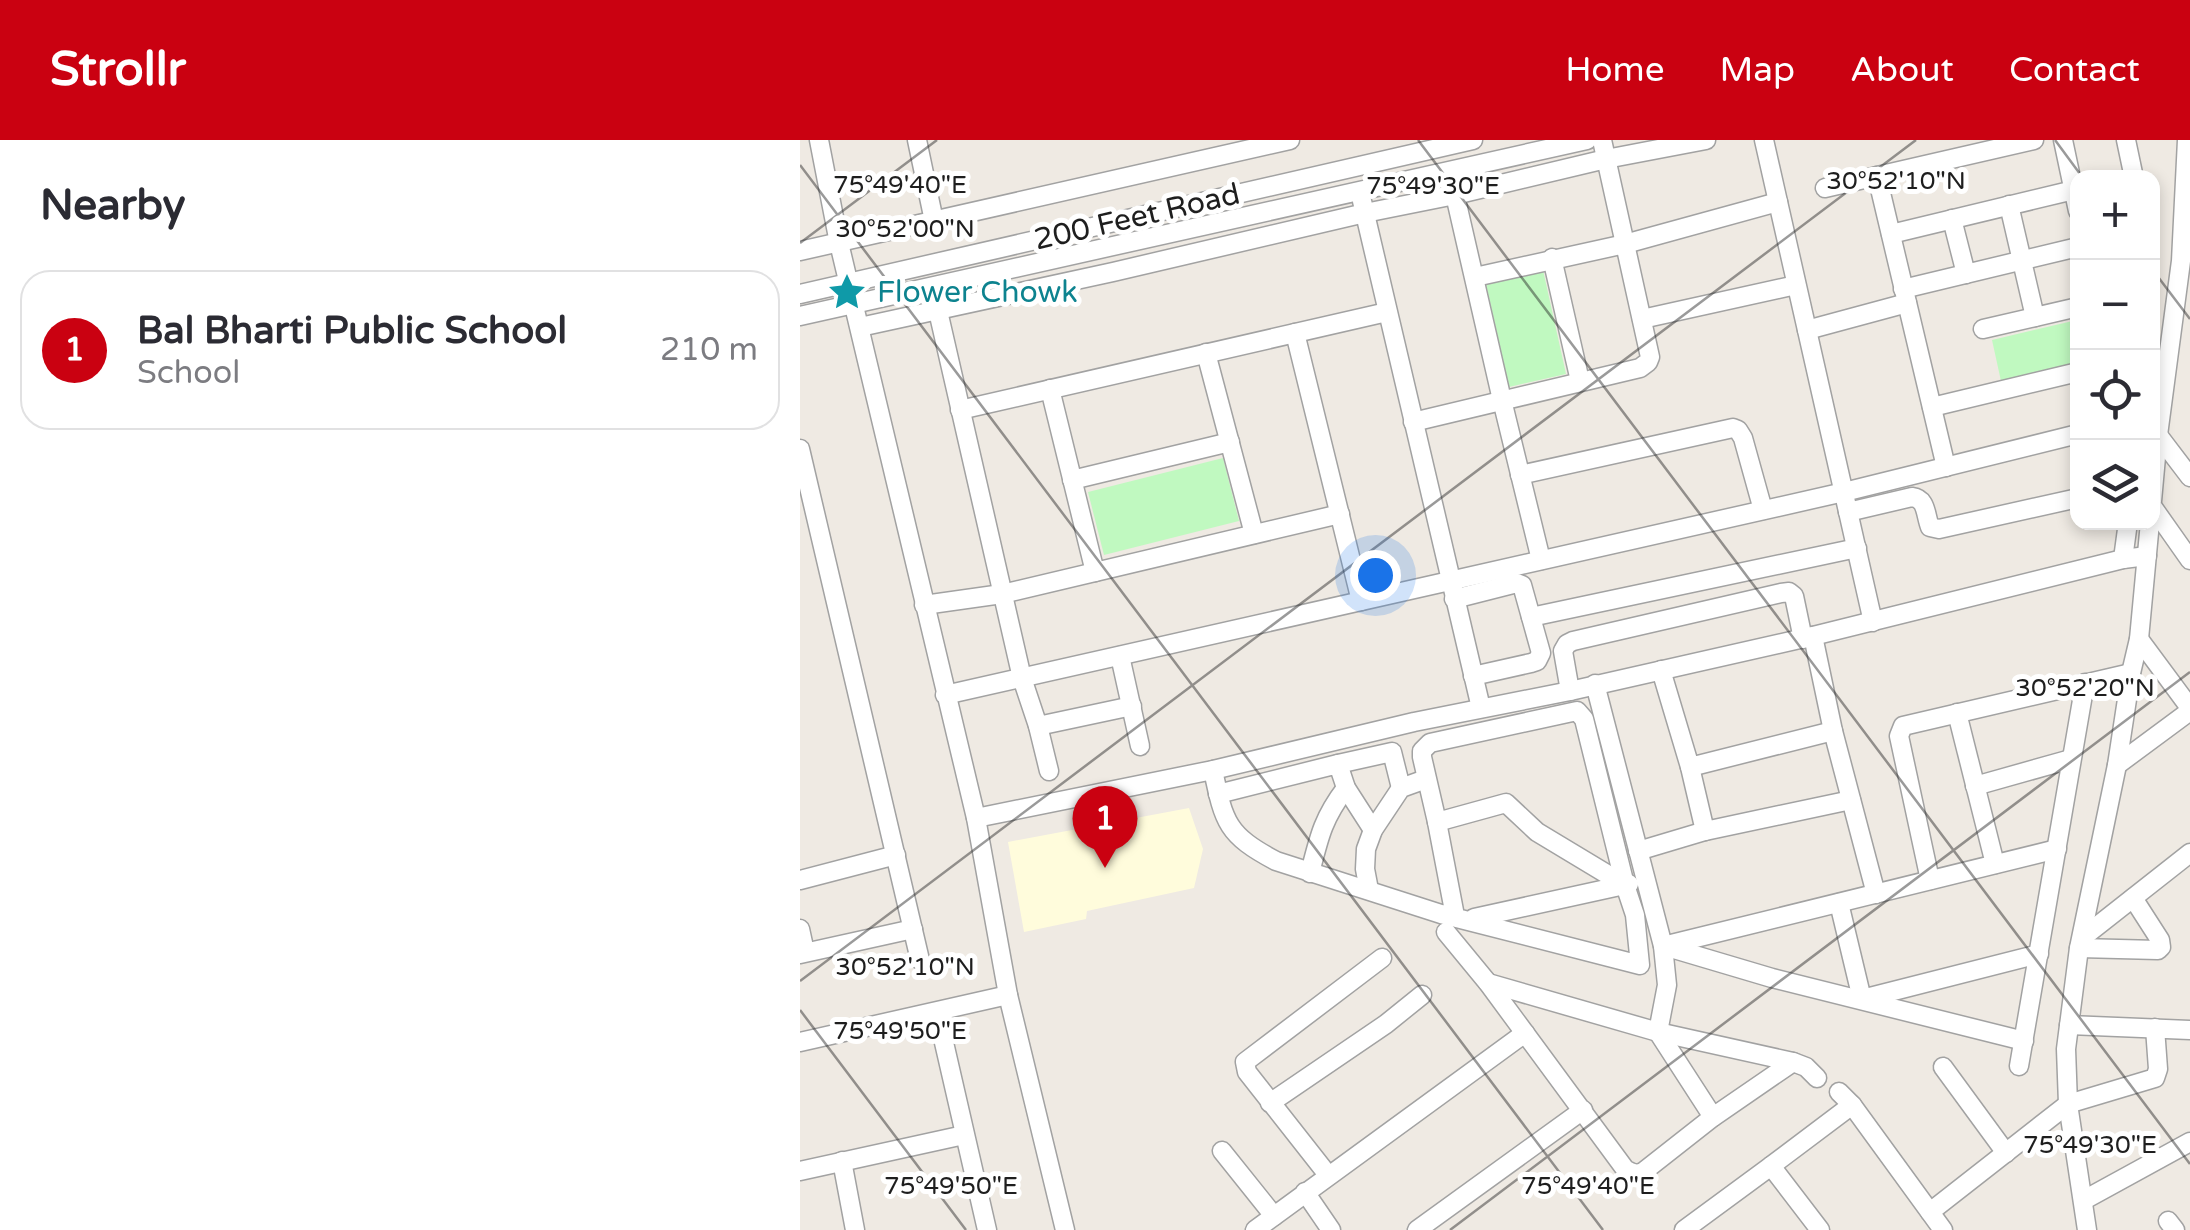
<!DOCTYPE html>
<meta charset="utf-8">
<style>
body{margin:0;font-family:"Varela Round",sans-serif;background:#f7f7f7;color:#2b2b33}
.controls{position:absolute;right:30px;top:30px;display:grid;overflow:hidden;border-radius:20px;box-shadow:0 5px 15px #0003}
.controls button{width:90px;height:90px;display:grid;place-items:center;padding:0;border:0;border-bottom:2px solid #e1e1e2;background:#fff;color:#2b2b33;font:50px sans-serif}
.you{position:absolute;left:575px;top:435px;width:35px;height:35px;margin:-25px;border:8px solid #fff;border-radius:50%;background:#1a73e8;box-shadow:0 0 0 15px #1a73e833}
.badge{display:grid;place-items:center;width:65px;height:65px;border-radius:50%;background:#ca0111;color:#fff;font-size:32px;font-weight:700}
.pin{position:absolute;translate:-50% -82px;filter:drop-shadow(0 2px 5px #0008)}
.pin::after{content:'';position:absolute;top:52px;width:35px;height:30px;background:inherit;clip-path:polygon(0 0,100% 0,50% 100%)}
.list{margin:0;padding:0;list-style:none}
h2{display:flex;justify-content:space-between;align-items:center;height:130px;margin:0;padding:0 40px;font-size:42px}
h2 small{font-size:32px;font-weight:400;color:#7c7c81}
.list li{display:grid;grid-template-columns:65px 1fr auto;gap:30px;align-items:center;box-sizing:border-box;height:160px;margin:0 20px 20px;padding:0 20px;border:2px solid #e1e1e2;border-radius:30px}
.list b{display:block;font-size:38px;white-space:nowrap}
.list p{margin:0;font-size:32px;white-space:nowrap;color:#7c7c81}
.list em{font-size:32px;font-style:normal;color:#7c7c81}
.icon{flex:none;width:55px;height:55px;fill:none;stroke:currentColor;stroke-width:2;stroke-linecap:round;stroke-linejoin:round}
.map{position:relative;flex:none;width:1390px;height:1090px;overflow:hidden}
header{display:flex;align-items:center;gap:60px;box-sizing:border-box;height:140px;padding:0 50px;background:#ca0111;color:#fff}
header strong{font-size:48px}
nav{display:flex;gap:55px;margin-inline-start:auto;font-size:35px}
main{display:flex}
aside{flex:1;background:#fff}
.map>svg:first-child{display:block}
.education{fill:#fffcdc}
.park{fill:#c0f9c0}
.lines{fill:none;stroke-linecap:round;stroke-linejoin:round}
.minor-casing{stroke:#a2a2a2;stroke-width:21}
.minor{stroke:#fff;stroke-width:18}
.ticks{fill:none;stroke:#1e1e1e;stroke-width:2.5;stroke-opacity:0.45}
.labels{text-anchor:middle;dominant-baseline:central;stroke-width:10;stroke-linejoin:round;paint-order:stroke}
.street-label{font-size:30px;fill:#1e1e1e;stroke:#fff}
.culture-label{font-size:30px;fill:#0d838f;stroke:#fff;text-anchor:start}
.ticks-label{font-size:25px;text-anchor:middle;fill:#1e1e1e;stroke:#fff;stroke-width:10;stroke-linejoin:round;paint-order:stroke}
</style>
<header>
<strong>Strollr</strong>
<nav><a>Home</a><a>Map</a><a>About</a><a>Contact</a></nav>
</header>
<main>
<aside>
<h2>Nearby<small></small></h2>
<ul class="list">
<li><span class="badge">1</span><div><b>Bal Bharti Public School</b><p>School</p></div><em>210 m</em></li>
</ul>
</aside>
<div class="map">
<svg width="1390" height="1090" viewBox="0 0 1390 1090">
<rect width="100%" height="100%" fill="#efeae3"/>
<path class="education" d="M389,668L403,709L394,748L287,771L286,779L224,792L208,702Z"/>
<g class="park">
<path d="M743,130L766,234L709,247L686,144Z"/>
<path d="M1277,180V223L1201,241L1192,200Z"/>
<path d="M423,318L439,381L304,415L288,352Z"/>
</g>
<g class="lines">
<g class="minor-casing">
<g id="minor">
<path d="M19,0L39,103L176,678L208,855L265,1090"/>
<path d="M117,0L134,81"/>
<path d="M964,0L1073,482"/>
<path d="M1263,0L1278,71"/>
<path d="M1326,0L1334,38"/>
<path d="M1077,36L1146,327"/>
<path d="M1025,48L1234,0"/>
<path d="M655,55L702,260L741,420"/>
<path d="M562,61L681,568"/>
<path d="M1209,65L1235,177"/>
<path d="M1152,79L1166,134"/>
<path d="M1091,94L1278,49"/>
<path d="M0,111L490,0"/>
<path d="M752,118L780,241"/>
<path d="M675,137L825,104L978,62"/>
<path d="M1103,149L1278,107"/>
<path d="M0,154L673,0"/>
<path d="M138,171L222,538L238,586L249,631"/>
<path d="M0,176L787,0"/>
<path d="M842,179L996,145"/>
<path d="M60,187L313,132L565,73L655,55L806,19L906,0"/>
<path d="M1183,189L1278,167"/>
<path d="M1007,190L1107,163"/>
<path d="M495,193L561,461"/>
<path d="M406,213L454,394"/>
<path d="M250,249L295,432"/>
<path d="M1132,267L1278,232"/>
<path d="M160,270L587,172"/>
<path d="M613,282L840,228L848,222L850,217L802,0"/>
<path d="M1358,295L1390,337"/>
<path d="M0,309L120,820"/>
<path d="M720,335L933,288L938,290L943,298L963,370"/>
<path d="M272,340L430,302"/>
<path d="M1352,361L1358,295L1381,121L1387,0"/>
<path d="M1352,366L1390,420"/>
<path d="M1048,372L1112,357C1127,359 1125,374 1130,387L1139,389L1278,358"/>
<path d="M1323,419L1328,382"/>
<path d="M654,459L717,443L722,445L741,513L737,521L731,523L673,536"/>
<path d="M124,465L202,454L540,374"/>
<path d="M731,477L1057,408"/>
<path d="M1013,496L1033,591L1076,754"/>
<path d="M1339,499L1390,568"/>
<path d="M320,516L340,606"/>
<path d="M861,530L890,627L1033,591"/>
<path d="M795,544L863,806L867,845L858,892L913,977"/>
<path d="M770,551L763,511L767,504L773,501L981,453L989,452L994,456L1003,499"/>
<path d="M145,555L1044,352L1278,294"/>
<path d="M1157,573L1195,724"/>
<path d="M238,586L332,566"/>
<path d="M538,624L592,612L601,648"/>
<path d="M1317,625L1390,571"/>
<path d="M890,627L905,691"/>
<path d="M413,630C424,683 427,695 476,721L641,774L840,825L835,775L825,745L784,579L777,571L630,603L622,611V617L637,682L655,776"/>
<path d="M1175,646L1271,619"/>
<path d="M418,654L538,624L546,648L573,690"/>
<path d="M176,678L413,630L614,582L770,551L1013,496L1323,419L1347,416"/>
<path d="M637,682L706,663L737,692L825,745"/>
<path d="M838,711L905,691L1051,660"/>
<path d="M510,733C519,697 523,678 546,648"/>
<path d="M0,740L96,715"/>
<path d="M1130,740L1099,596L1103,586L1331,533"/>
<path d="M569,750L565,729L566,709L573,690L601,648L626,639"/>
<path d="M1039,763L1062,859L1239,814"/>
<path d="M674,778L829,744"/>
<path d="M0,789L5,812"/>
<path d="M646,792L688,843L825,1029C832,1033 836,1035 843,1032L913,977L993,922L1006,927L1017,938"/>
<path d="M1282,798L1390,713"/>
<path d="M863,806L1257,709"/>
<path d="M864,806L972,838L1224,901"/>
<path d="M1279,808L1358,810L1361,807L1360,800L1333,758"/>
<path d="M0,814L113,789"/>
<path d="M688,843L858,892L993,922"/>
<path d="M137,872L187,1090"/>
<path d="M1269,885L1390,890"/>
<path d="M0,902L208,855"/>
<path d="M1219,926L1285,543"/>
<path d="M1143,927L1206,1013"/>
<path d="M1039,952L1052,965L1143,1090"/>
<path d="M470,963L586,884L622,855"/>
<path d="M422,1011L474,1076"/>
<path d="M42,1021L55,1090"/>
<path d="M0,1031L164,995"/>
<path d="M528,1035L447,932L445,922L582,818"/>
<path d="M505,1052L531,1090"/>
<path d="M1284,1060L1390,1002"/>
<path d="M1130,1072L1268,964L1355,938L1358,929L1355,888"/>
<path d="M1368,1081L1375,1090"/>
<path d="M455,1090L725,893"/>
<path d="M617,1090L783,970"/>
<path d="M884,1090L971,1026"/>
<path d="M1020,1090L971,1026L1052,965"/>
<path d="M1287,1090L1268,964L1266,909L1279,808L1317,625L1331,533L1339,499L1350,382"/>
</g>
</g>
<use href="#minor" class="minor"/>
</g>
<path class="ticks" d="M618,0L1390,1024M1255,0L1283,38M0,25L803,1090M0,103L137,0M1352,129L1390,179M0,841L1116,0M0,870L166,1090M650,1090L1390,532"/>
<defs>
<g id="sight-bare" transform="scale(3)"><path d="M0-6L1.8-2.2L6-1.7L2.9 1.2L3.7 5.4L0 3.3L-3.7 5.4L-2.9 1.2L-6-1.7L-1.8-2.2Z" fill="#0f9aa8" stroke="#fff" stroke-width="2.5" paint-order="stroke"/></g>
</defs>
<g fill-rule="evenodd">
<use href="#sight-bare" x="47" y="152"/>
</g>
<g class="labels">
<g class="street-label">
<text transform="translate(337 77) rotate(-13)">200 Feet Road</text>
</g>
<g class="culture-label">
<text x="77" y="152">Flower Chowk</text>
</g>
</g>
<g class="ticks-label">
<text x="1096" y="49">30°52'10"N</text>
<text x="100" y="53">75°49'40"E</text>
<text x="633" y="54">75°49'30"E</text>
<text x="105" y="97">30°52'00"N</text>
<text x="1285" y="556">30°52'20"N</text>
<text x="105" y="835">30°52'10"N</text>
<text x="100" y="899">75°49'50"E</text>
<text x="1290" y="1013">75°49'30"E</text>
<text x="151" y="1054">75°49'50"E</text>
<text x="788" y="1054">75°49'40"E</text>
</g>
</svg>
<div class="controls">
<button>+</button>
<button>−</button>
<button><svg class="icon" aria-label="locate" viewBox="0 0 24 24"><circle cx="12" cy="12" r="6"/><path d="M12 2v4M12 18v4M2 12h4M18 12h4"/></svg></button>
<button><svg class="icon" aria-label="layers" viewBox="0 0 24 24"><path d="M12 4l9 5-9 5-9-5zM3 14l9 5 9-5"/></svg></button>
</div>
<div class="you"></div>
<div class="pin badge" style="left:305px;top:728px">1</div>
</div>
</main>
